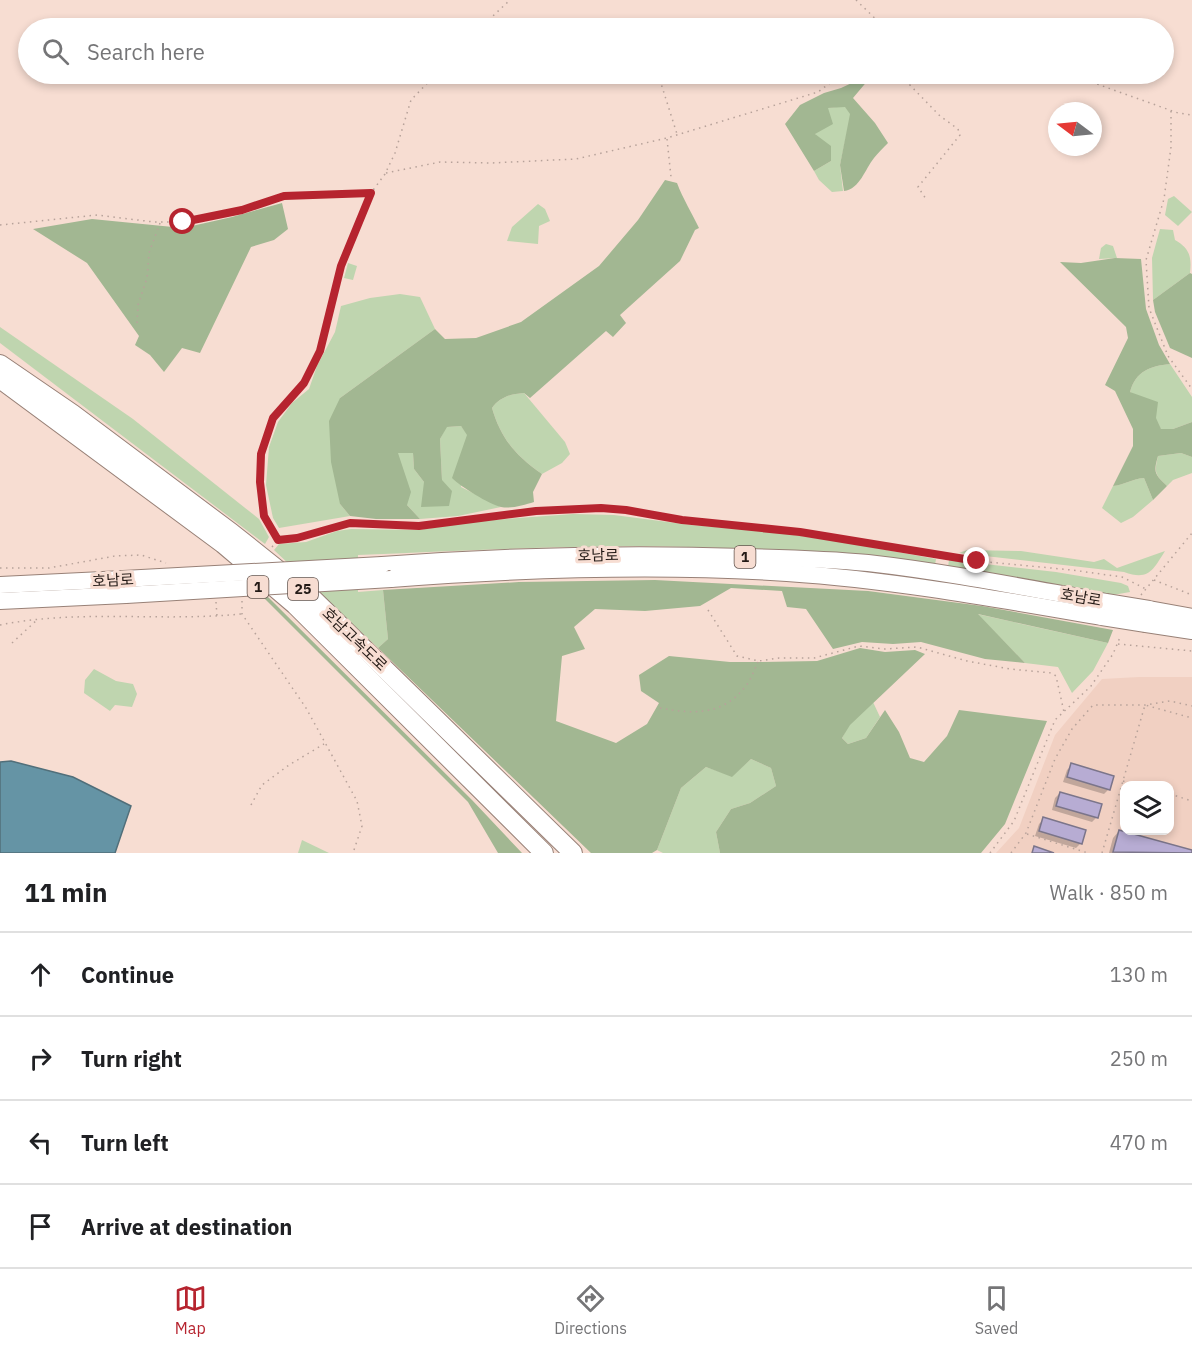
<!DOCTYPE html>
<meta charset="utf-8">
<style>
body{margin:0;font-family:"IBM Plex Sans","Noto Sans KR",sans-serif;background:#f6f6f6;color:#202124}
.controls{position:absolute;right:18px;bottom:18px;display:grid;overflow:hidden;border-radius:12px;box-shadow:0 3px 9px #0003}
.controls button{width:54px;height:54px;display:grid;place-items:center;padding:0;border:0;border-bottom:2px solid #e0e0e0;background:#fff;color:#202124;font:30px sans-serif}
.compass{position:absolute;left:1048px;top:102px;width:54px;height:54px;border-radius:50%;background:#fff;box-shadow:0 3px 9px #0003;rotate:286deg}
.stop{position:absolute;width:18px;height:18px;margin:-14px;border:4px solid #b6242f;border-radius:50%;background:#fff}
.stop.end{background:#b6242f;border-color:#fff;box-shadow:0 2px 6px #0008}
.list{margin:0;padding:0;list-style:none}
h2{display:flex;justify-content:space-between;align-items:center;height:78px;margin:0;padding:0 24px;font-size:26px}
h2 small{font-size:20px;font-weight:400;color:#757577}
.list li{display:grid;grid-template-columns:39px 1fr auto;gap:18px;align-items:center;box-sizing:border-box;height:84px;padding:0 24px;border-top:2px solid #e0e0e0}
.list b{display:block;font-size:22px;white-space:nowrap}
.list em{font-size:20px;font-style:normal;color:#757577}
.icon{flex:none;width:33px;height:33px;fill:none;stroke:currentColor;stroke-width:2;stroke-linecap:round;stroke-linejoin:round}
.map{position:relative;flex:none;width:1192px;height:853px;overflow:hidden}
.search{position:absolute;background:#fff;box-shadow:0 3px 9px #0003;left:18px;right:18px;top:18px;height:66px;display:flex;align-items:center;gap:15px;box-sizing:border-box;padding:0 21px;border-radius:33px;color:#757577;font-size:22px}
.sheet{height:414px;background:#fff}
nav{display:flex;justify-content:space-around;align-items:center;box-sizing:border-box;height:84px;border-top:2px solid #e0e0e0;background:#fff;font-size:16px;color:#757577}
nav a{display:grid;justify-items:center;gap:3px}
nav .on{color:#b6242f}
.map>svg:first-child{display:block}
.built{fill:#f1d0c2;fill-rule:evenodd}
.green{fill:#bfd5af}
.forest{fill:#a2b792}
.water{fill:#6594a5;stroke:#516f7a;stroke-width:1.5}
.shadow{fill:#0003}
.building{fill:#b7acd3;stroke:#7b758a;stroke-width:1.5}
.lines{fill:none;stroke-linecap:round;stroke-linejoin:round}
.trunk-casing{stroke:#988177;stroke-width:18}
.motorway-casing{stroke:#988177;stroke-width:20}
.path{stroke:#b7a29a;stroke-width:1.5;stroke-dasharray:1.5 4.5;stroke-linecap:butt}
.trunk{stroke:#fff;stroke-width:16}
.motorway{stroke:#fff;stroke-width:18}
.trunk-bridge-casing{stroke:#988177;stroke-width:18;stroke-linecap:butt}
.trunk-bridge{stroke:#fff;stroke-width:16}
.route{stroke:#b6242f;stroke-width:8}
.labels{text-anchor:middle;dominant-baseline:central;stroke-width:6;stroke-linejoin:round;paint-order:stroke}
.shield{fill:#f7ddd2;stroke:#63544e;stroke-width:1.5}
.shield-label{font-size:14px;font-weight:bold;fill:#231a16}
.street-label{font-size:15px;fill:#231a16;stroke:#f7ddd2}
</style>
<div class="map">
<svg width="1192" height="853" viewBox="0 0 1192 853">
<rect width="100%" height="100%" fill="#f7ddd2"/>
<path class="built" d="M1139,677H1192V853H996L1019,828L1055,735L1102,679ZM1124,786H1170V830H1124Z"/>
<g class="green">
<path d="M845,106L851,114L840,165L843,191L832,192L819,180L814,171L831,161L815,134L828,108Z"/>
<path d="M1174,196L1192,212L1178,226L1165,215L1168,199Z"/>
<path d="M538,204L545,209L550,221L539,226L538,244L507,241L512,227Z"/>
<path d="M1160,229L1173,230L1175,240C1189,248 1192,256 1190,273L1153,300L1152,258Z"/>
<path d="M1106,244L1113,246L1117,258L1099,259L1101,248Z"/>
<path d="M348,263L357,266L353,280L344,278Z"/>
<path d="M400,294L420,297L435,329L340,398V504L350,516L279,528L273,518L266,485L269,447L278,422L292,403L309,389L317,366L335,332L341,306L370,298Z"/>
<path d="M0,327L133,419L259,519L269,537L265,544L0,343Z"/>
<path d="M1170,364L1192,397V422L1173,429L1161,430C1155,415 1144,399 1130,392C1136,371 1150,366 1170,364Z"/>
<path d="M524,393L565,442L570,454L562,463L542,474C516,456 501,439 492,408C500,397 511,394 524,393Z"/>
<path d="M461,426L468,435L462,454L461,487L501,507L458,516L420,519L407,505L397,453H413L414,469L424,482L442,480L440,439L446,427Z"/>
<path d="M1181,453L1192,457V473L1173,480L1167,486C1155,474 1154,473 1158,456Z"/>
<path d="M1144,478L1153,500L1133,517L1121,523L1102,508L1113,486C1124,485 1132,479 1144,478Z"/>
<path d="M573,514L614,515L691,525L765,531L837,541L936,559L935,565C853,557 772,549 690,547C579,544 468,551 358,555V592L383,590L388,639L378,648L274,550L279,544L306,542L337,531L351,529L418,530L479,521Z"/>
<path d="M967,550L1021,551L1094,562L1104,559L1117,568L1165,551C1153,570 1149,581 1124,572L959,553Z"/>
<path d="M949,560L1056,572L1121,583L1128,586L1130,592L1113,595L948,567Z"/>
<path d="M977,614L1108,643L1093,671L1072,693L1058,667L1025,663Z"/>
<path d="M94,669L116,681L133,684L137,694L132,707L115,705L110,711L84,693L85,680Z"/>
<path d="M873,702L880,717L866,738L848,744L842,738L849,725Z"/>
<path d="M751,759L771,768L776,786L750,803L731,809L716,832L720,853H663L657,850L681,788L706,767L732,776Z"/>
<path d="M302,840L329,853H298Z"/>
</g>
<g class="forest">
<path d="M871,74L879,75L869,79L853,98L875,123L888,143C883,148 878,153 874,158C865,169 860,189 844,191L840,165L850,114L845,107L828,108L833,124L815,134L831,146V161L814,171L785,124L800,105L824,93L841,88Z"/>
<path d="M665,180L677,183C683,199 692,213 699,228L695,230L680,261L620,315L626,323L613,337L606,331L530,398L524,393C511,394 500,397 492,408C501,439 516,456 542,474L533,492L534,502C524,505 512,509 501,507C489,504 461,487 452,478L467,435L461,426L447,427L440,439L442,480L452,491L449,506L421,507L424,482L414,469L413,453H398L411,492L407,505L420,519H376L350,516L340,504L331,462L329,421L340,398L435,329L445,339L476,338L521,322L599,266L638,220Z"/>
<path d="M282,203L288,229L274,240L251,247L200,353L182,348L164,372L150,355L135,345L139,336L87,263L33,229L92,219L183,228L232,217Z"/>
<path d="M1115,258L1141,259L1146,309L1159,345L1170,364C1150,366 1136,371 1130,392L1158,402L1156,418L1161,429H1173L1192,422V457L1181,453L1158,456C1153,473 1155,474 1167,486L1153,500L1144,478C1132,479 1124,485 1113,486L1133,446V429L1115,391L1105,385L1128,338L1126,327L1060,262L1081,263Z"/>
<path d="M1190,273L1192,274V358L1170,348L1155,312L1153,300Z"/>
<path d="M655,580L868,591L982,606L1113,630L1108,643L978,614L1025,663L985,659L921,642L893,644L862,642L833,649L806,609L787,607L782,591L731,588L700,606L645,611L595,609L574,627L585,649L562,656L556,721L616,743L647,724L659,703L641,691L639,675L669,656L730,662H762L817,661L860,648L885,652L915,650L925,654L850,725L842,738L848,744L866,738L885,710L899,732L910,758L924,762L947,736L959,710L1047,721L1005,824L981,853H720L716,832L731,809L750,803L776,786L771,768L751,759L732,777L706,767L681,788L657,850L652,853H591L378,648L388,639L383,590L519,582Z"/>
<path d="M268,597L472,800L522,853H498L468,802L264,598Z"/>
</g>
<path class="water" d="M11,761L73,777L131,806L115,853H0V762Z"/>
<g class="shadow">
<path d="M1072,765L1109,789L1104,794L1063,782L1067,770Z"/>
<path d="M1060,793L1097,817L1092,822L1052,810L1055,798Z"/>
<path d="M1044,819L1081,843L1076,848L1035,836L1039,824Z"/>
<path d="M1119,831L1190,852V853H1109L1113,838Z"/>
</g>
<g class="building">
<path d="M1071,763L1114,776L1110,790L1067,777Z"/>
<path d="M1060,792L1102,804L1098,818L1056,806Z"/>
<path d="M1043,817L1086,830L1082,844L1039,831Z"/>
<path d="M1119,830L1192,850V853L1113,852Z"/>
<path d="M1034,846L1054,853H1032Z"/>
</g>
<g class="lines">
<g class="trunk-casing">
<g id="trunk">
<path d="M382,565C503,556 624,553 745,557C786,558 827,559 868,563C947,572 1027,588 1106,602"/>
<path d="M391,579C522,569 655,564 787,573C893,580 997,599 1102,617"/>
<path d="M0,585L123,579"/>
<path d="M0,601L126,595"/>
<path d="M1149,609L1192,617"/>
<path d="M1146,624L1192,631"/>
</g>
</g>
<g class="motorway-casing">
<g id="motorway">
<path d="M0,364L73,414L232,533L306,592L573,853"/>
<path d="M0,379L223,544L295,605L544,853"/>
</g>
</g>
<g class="path">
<path d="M856,0L885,28"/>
<path d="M480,28L510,0"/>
<path d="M613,28L630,24L643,28"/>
<path d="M658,74L677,134"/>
<path d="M906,74V81L940,116L958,129L960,135L918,187L926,199"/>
<path d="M1069,74L1178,113L1192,115"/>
<path d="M1171,111V147L1164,199L1146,260L1149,308L1168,356L1192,389"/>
<path d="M667,139L671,177"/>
<path d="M386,173L440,162L491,163L576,159L667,138L818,92L842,74"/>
<path d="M0,225L97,215L154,222H183L242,210L284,196L370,193"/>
<path d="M137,323L138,305L147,278L149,253L160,223"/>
<path d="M278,540L297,538L349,523L419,527L536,511L601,508L626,510L683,521L800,532L977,561L1072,570L1122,577L1146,589"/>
<path d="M272,547L278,540L264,516L260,481L261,454L274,418L304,383L320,351L341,266L371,193L385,174L395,153L411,100L436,74"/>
<path d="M0,568H49L115,556L141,555L166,563"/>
<path d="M1154,580L1192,595"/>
<path d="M1141,595L1192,533"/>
<path d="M242,601V614L306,708L357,801L362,826L353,853"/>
<path d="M216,602L217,616"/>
<path d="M708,610L737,656L759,661L779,658H814L859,646L884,649L917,647L967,661L1010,669L1052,673L1056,676L1064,712"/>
<path d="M0,625C79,609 161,622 241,614"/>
<path d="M12,643L38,619"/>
<path d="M1118,644L1192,651"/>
<path d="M660,708C693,714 722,716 745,687C751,680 754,670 758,662"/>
<path d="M1123,781L1140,786"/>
<path d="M1170,794L1192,801"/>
<path d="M251,805L262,785L289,765L324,744"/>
<path d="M1027,834L1088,853"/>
<path d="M990,853L1014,821L1055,720L1091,686L1113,654L1121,635"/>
<path d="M1011,853L1026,833L1055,759L1072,729L1093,705H1145L1170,701L1192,706"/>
<path d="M1102,853L1145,705L1192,718"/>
</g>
<use href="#trunk" class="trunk"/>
<use href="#motorway" class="motorway"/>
<g class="trunk-bridge-casing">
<g id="trunk-bridge">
<path d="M123,579L382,565"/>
<path d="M126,595L391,579"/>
<path d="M1106,602L1149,609"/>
<path d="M1102,617L1146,624"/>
</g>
</g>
<use href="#trunk-bridge" class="trunk-bridge"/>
</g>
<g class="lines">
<path class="route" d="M183,222L242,210L284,196L371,193L341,266L320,351L304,383L273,418L261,454L260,482L264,516L278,540L297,538L350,523L419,526L536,511L601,508L626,510L682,520L800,532L977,561"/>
</g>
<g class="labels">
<g class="shield">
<rect x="734.5" y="546" width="21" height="22" rx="4.5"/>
<rect x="247.5" y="576" width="21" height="22" rx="4.5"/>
<rect x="288" y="578" width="30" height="22" rx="4.5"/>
</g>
<g class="shield-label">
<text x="745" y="557">1</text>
<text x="258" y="587">1</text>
<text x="303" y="589">25</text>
</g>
<g class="street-label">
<text transform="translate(598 555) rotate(-1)">호남로</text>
<text transform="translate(113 580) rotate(-3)">호남로</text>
<text transform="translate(1081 597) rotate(10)">호남로</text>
<text transform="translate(355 639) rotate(44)">호남고속도로</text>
</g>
</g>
</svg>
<div class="controls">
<button><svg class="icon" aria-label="layers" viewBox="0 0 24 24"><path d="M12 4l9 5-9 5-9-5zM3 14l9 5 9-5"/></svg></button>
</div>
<svg class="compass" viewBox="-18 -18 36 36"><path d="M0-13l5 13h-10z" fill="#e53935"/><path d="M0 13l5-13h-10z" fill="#757577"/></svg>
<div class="stop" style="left:183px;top:222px"></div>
<div class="stop end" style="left:977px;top:561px"></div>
<div class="search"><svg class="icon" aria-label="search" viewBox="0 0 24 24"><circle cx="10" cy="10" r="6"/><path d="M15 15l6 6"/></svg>Search here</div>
</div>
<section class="sheet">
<h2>11 min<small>Walk · 850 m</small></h2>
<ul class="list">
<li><svg class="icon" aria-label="ahead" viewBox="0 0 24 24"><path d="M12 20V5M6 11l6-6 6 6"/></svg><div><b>Continue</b></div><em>130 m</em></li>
<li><svg class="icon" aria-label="right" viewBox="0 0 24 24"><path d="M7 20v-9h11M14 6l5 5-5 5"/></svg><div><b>Turn right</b></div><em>250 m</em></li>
<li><svg class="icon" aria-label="left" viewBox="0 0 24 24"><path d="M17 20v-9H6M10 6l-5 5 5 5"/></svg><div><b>Turn left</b></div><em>470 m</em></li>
<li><svg class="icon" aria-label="arrive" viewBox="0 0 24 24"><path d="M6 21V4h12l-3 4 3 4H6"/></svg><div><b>Arrive at destination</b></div></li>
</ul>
</section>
<nav>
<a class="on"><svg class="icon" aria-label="map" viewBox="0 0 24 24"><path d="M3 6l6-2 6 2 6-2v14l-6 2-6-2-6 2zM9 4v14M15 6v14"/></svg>Map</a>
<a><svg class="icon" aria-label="directions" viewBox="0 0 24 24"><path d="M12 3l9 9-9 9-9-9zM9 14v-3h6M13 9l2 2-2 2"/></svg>Directions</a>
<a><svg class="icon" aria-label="saved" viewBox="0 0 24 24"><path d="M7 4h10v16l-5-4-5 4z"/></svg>Saved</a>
</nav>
